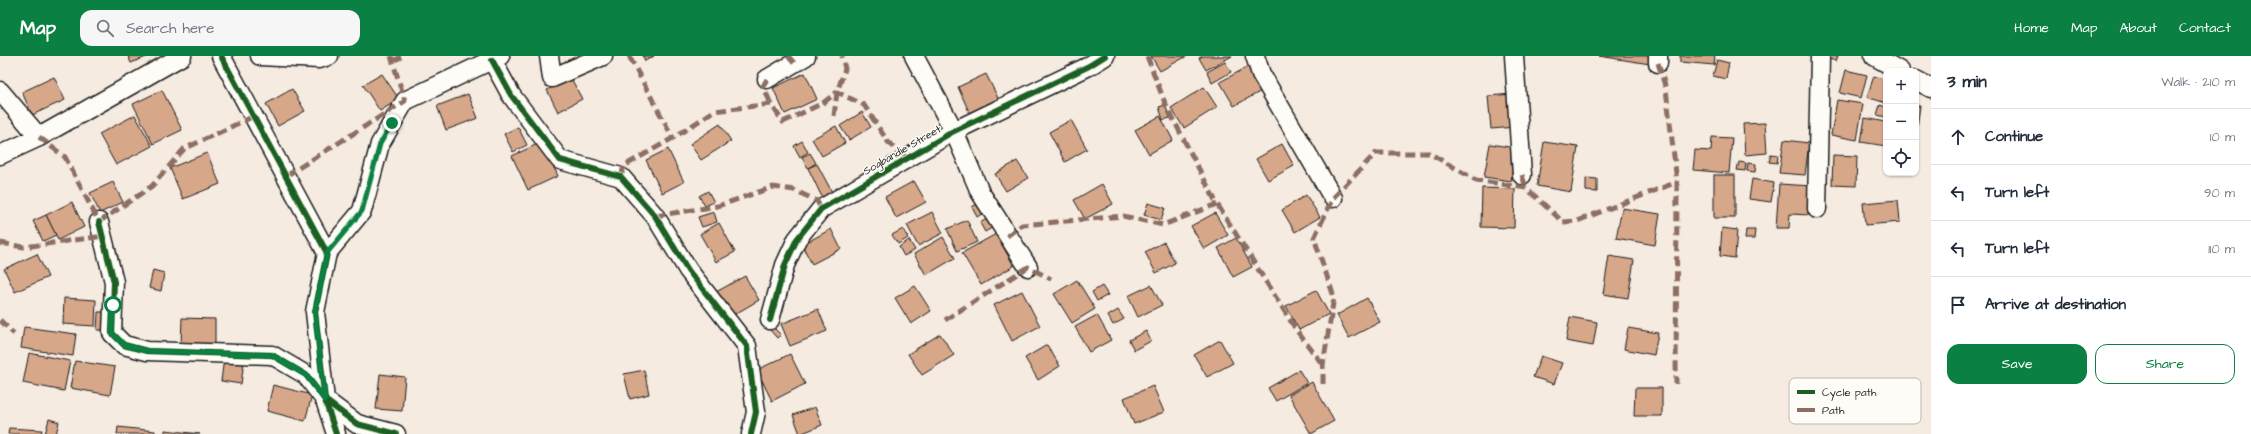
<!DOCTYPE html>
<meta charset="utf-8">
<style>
body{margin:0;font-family:"Architects Daughter",sans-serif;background:#f6f6f7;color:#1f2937}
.controls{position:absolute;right:12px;top:12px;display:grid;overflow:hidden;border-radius:8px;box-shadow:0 1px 3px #0004}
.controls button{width:36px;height:36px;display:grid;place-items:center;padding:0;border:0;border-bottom:1px solid #e0e1e3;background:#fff;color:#1f2937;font:20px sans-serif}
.stop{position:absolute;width:12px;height:12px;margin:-9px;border:3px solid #0b8043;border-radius:50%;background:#fff}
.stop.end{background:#0b8043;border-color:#fff;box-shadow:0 1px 4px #0008}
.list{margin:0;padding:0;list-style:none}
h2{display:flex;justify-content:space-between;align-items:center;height:52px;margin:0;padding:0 16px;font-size:17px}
h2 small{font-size:13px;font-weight:400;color:#747a83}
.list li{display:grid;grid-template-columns:26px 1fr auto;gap:12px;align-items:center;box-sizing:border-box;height:56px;padding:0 16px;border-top:1px solid #e0e1e3}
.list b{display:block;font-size:15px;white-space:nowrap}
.list em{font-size:13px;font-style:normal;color:#747a83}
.actions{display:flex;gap:8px;padding:12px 16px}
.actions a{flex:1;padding:9px 0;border:1px solid #0b8043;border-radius:12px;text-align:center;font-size:14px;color:#0b8043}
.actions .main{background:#0b8043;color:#fff}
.icon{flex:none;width:22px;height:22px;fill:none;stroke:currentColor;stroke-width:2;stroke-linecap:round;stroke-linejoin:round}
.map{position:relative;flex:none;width:1931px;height:378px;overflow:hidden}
header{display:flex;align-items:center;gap:24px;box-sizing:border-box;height:56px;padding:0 20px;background:#0b8043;color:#fff}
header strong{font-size:19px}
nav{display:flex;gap:22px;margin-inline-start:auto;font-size:14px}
.search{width:280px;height:36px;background:#f6f6f7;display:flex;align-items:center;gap:10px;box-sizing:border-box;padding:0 14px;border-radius:12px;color:#747a83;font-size:15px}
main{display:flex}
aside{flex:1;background:#fff}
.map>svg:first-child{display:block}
.building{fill:#d7a789;stroke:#1c1c1c}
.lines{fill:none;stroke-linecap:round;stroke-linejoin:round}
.street-casing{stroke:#1c1c1c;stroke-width:21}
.street{stroke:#fdfcf7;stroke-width:18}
.quiet{stroke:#8d6e63;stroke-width:5;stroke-dasharray:10 5;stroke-linecap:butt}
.cycleway-casing{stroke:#fdfcf7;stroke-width:8}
.cycleway{stroke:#1b5e20;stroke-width:6}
.route{stroke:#0b8043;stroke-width:5}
.labels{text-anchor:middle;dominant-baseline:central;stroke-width:3;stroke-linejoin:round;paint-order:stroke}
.street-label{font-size:11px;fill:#1c1c1c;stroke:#fdfcf7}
.key{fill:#fdfcf7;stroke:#bab9b5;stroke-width:1}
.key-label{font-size:11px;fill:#1c1c1c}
</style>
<header>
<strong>Map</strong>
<div class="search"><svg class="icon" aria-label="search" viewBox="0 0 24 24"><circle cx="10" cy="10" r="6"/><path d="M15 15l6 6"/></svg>Search here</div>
<nav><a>Home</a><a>Map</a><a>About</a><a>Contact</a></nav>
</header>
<main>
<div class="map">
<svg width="1931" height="378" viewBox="0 0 1931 378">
<rect width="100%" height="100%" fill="#f5ebe1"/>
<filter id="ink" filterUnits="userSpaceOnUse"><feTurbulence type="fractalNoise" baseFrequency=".025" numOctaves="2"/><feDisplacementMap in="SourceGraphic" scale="8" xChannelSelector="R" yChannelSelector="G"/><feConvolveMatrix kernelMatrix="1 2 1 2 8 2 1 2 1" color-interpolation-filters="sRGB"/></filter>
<g filter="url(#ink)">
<g class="building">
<path d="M128,0H149L131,7Z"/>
<path d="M643,0H654L645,5Z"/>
<path d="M1151,0H1187L1160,15Z"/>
<path d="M1203,0H1232L1206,14L1199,2Z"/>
<path d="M1599,0H1651L1650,8Z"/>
<path d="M1680,0H1715L1714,9L1680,6Z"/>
<path d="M1827,0H1838L1836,5L1826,2Z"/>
<path d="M1717,4L1729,7L1726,23L1713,20Z"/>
<path d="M1225,6L1231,16L1212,27L1207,16Z"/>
<path d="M1251,9L1265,33L1234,50L1220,26Z"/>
<path d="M1846,14L1867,19L1861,42L1840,37Z"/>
<path d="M805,17L817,43L785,58L773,32Z"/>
<path d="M382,18L399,43L380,55L363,29Z"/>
<path d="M986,18L999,44L970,58L958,31Z"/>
<path d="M1874,20L1886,24V47L1867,41Z"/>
<path d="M54,21L65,44L32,59L22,36Z"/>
<path d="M571,22L582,43L558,56L547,34Z"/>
<path d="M1204,31L1217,51L1184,72L1171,52Z"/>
<path d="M292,33L305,55L278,70L266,48Z"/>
<path d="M162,34L182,74L153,88L133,48Z"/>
<path d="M468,38L478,62L446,74L437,50Z"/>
<path d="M1512,38L1515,71L1491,73L1488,40Z"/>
<path d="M1837,44L1863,48L1857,84L1831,79Z"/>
<path d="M1165,49L1170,62L1163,64L1159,51Z"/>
<path d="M1880,49L1886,51V61L1877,59Z"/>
<path d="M1916,50H1920L1917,72H1916Z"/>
<path d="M862,56L871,71L849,84L840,70Z"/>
<path d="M135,59L152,90L116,109L99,78Z"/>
<path d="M1160,60L1173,84L1149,98L1135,74Z"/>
<path d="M1865,62L1886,66V90L1861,86Z"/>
<path d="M1071,64L1087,93L1065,106L1049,76Z"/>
<path d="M1765,67L1767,97L1745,99L1743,68Z"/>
<path d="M720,68L731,85L701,104L690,88Z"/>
<path d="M836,70L845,87L822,100L812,83Z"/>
<path d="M518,71L527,89L513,96L504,78Z"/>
<path d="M1712,81L1732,82L1729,117L1693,114L1695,94L1711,95Z"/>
<path d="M1784,84L1809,87L1805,119L1779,117Z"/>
<path d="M802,85L808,96L800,101L794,90Z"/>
<path d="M542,86L558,120L528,134L512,100Z"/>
<path d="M1544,86L1578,91L1571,136L1537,130Z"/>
<path d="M1282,88L1294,110L1268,124L1256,103Z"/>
<path d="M1490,88L1516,92L1511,125L1484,121Z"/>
<path d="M668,93L684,126L662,137L646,104Z"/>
<path d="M207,97L220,128L183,143L170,112Z"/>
<path d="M810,97L816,107L808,112L802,101Z"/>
<path d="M1771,98L1778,99L1777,107L1769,106Z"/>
<path d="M1833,99L1857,100L1856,130L1832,129Z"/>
<path d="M1017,105L1028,122L1006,135L995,118Z"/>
<path d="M1739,106L1746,107L1745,115L1737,114Z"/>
<path d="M1748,107L1756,108L1755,116L1747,115Z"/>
<path d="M817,108L832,136L822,141L808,112Z"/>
<rect x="1714" y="119" width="21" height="43"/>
<path d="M1586,122L1597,123V136L1586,135Z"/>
<path d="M1752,123L1774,127L1771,146L1749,143Z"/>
<path d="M914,125L926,146L896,162L885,141Z"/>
<path d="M113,126L123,146L100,157L90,137Z"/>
<path d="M1102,128L1113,148L1085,163L1074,144Z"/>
<path d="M1779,128L1812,130L1810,159L1790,158L1789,172H1776Z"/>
<path d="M1482,132L1515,133L1514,172L1481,171Z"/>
<path d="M708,135L714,146L705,150L699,140Z"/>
<path d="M1306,139L1320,161L1295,176L1282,154Z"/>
<path d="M1898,144L1900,166L1865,169L1863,147Z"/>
<path d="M982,145L988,154L977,161L972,151Z"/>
<path d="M72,146L84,171L58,184L46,159Z"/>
<path d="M1148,147L1165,152L1161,164L1144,159Z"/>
<path d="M1622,152L1660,158L1655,189L1616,182Z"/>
<path d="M714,156L717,166L702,171L698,161Z"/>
<path d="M932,156L943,177L918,190L907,169Z"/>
<path d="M1215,157L1228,179L1204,193L1191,170Z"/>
<path d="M46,159L56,179L43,185L33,165Z"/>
<path d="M990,161L995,170L985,176L980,167Z"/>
<path d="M967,164L977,186L957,195L947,173Z"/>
<path d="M719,167L735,196L716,206L700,178Z"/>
<path d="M1722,172L1737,174L1735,202L1720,200Z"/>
<path d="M831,173L841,193L812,208L802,189Z"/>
<path d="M903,173L908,182L898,188L892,179Z"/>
<path d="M1746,174H1755L1754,183H1745Z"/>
<path d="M996,178L1014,210L981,229L962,197Z"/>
<path d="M943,181L955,202L926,219L914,198Z"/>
<path d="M1236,182L1252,211L1233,221L1218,192Z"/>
<path d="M909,184L915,194L904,200L899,191Z"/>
<path d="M1164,186L1175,207L1156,217L1145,196Z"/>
<path d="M37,198L48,221L15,236L4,213Z"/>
<path d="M1609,200L1634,204L1628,242L1603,238Z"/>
<path d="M153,214L164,217L161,235L149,232Z"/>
<path d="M745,220L759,244L730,261L716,236Z"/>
<path d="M1077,224L1095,253L1072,267L1054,238Z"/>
<path d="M1151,229L1162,249L1138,261L1128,240Z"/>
<path d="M915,230L931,255L911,268L895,242Z"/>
<path d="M1102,230L1108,239L1097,245L1092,236Z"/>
<path d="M1316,234L1329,258L1299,274L1286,250Z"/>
<path d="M1022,235L1040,270L1012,285L994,249Z"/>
<path d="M64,242L96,244L95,270L63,268Z"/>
<path d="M1367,242L1380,266L1349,282L1337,259Z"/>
<path d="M818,253L827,275L790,290L781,268Z"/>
<path d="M1118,254L1124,263L1113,269L1108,260Z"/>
<path d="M98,256H108V274H97Z"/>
<path d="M1097,259L1111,284L1089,296L1075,271Z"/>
<path d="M1570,261L1597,266L1593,290L1566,285Z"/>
<path d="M182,262L215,263V289L181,288Z"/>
<path d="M772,270L781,279L777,282L769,273Z"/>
<path d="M24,271L76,278L73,300L21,292Z"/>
<path d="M1628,272L1658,277L1654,299L1624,293Z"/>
<path d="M1146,275L1151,285L1134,294L1129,284Z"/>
<path d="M940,278L954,299L922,319L908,298Z"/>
<path d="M1220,284L1233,307L1207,321L1194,299Z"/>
<path d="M1047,289L1060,310L1038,324L1025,302Z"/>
<path d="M29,297L70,305L64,335L23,327Z"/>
<path d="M790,298L805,328L772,345L757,314Z"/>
<path d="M1541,300L1562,307L1554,328L1533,321Z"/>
<path d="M224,302L244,305L241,328L221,325Z"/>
<path d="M75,305L115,311L110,339L70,332Z"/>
<path d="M644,314L649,338L630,343L624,318Z"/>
<path d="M1299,314L1307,327L1276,345L1268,332Z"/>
<path d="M380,318L405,321L402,355L376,353Z"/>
<path d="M1312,326L1334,365L1311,378L1289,339Z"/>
<path d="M273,329L312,339L305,365L267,355Z"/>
<path d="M1153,330L1164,356L1134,368L1124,342Z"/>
<path d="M1635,332H1662V360H1634Z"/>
<path d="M815,351L822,369L800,378L793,359Z"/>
<path d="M49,363L59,366L56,378H45Z"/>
<path d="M118,371L155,375V378H117Z"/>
<path d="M9,372L42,374L41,378H8Z"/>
<path d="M165,374L200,378H165Z"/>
</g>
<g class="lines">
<g class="street-casing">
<g id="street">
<path d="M221,0L327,197L315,256L325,344L336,378"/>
<path d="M260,0L319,3L329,0"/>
<path d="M549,0L552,22L603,0"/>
<path d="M914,0L954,75L980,136L1028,211"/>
<path d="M1255,0L1261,18L1333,142"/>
<path d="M1514,0L1522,119"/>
<path d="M1874,0L1900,15"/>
<path d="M492,4L511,39L560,104L621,121L655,160L688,214L747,290L756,356L751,378"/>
<path d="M1658,7V0"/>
<path d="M767,23L806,0"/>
<path d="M1916,24L1931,32"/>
<path d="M0,35L39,81"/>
<path d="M0,99L39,81L182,0"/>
<path d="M1817,153L1820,0"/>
<path d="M99,166L114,226L112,277L124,289L147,295L272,299L306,319L325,344L357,368L396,378"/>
<path d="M327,197L362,155L380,88L405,45L500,0"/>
<path d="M770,264L785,209L797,183L821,153L954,75L1089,10L1105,0"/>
</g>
</g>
<use href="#street" class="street"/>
<g class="quiet">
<path d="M629,0L673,82"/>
<path d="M788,0L794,7"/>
<path d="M1147,0L1165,47L1217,148L1297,275L1323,309"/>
<path d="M392,5L404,0"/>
<path d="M1658,7L1666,33L1677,126L1676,328"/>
<path d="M767,23L763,30L771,48"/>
<path d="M834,60L837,36L845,13L842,0"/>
<path d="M39,81L65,101L99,166L152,130L184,93L254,60"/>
<path d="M1522,119L1526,132"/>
<path d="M286,120L405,45L391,0"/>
<path d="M621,121L624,110L673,82L714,55L771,48L783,66L823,47L837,36L864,49L888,86L907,102"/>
<path d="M655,160L718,150L773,131L794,134L817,145L821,153"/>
<path d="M1007,180L1022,169L1123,160L1163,169L1217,148"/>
<path d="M0,187L24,191L104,180"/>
<path d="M0,264L14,278"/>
<path d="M945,264L1028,211L1051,223"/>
<path d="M1323,328V309L1334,241L1314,182L1333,142L1376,97H1429L1476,124L1526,132L1563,166L1577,165L1677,126"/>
</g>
<g class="cycleway-casing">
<g id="cycleway">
<path d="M221,0L327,197L315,256L325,344L336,378"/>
<path d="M492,4L511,39L560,104L621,121L655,160L688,214L747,290L756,356L751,378"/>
<path d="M99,166L114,226L112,277L124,289L147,295L272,299L306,319L325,344L357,368L396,378"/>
<path d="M770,264L785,209L797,183L821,153L954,75L1089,10L1105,0"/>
</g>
</g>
<use href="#cycleway" class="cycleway"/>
</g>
</g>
<g class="lines" filter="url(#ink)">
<path class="route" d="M113,249L112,277L124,289L147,295L272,299L306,319L325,344L315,256L327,197L362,155L380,88L392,67"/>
</g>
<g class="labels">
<g class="street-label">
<text transform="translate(902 94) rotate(-30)">Sogbandie Street</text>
</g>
</g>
<rect x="1789" y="322" width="132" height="46" rx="6" class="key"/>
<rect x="1797" y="334" width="18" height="4" fill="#1b5e20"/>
<rect x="1797" y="352" width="18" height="4" fill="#8d6e63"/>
<g class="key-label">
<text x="1822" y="340">Cycle path</text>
<text x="1822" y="358">Path</text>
</g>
</svg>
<div class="controls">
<button>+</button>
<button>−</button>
<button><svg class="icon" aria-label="locate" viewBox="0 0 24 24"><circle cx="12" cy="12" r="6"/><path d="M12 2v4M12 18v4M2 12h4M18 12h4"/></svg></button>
</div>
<div class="stop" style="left:113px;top:249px"></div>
<div class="stop end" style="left:392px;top:67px"></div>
</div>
<aside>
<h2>3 min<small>Walk · 210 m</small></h2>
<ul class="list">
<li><svg class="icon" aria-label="ahead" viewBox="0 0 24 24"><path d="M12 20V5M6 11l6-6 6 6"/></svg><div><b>Continue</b></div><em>10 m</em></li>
<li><svg class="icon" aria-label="left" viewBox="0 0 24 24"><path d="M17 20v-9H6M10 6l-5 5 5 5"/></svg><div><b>Turn left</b></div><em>90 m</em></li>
<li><svg class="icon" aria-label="left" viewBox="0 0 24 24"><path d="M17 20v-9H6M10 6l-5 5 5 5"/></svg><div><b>Turn left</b></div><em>110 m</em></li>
<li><svg class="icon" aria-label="arrive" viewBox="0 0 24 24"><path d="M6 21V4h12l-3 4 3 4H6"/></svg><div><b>Arrive at destination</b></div></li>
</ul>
<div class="actions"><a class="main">Save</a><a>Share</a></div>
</aside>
</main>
